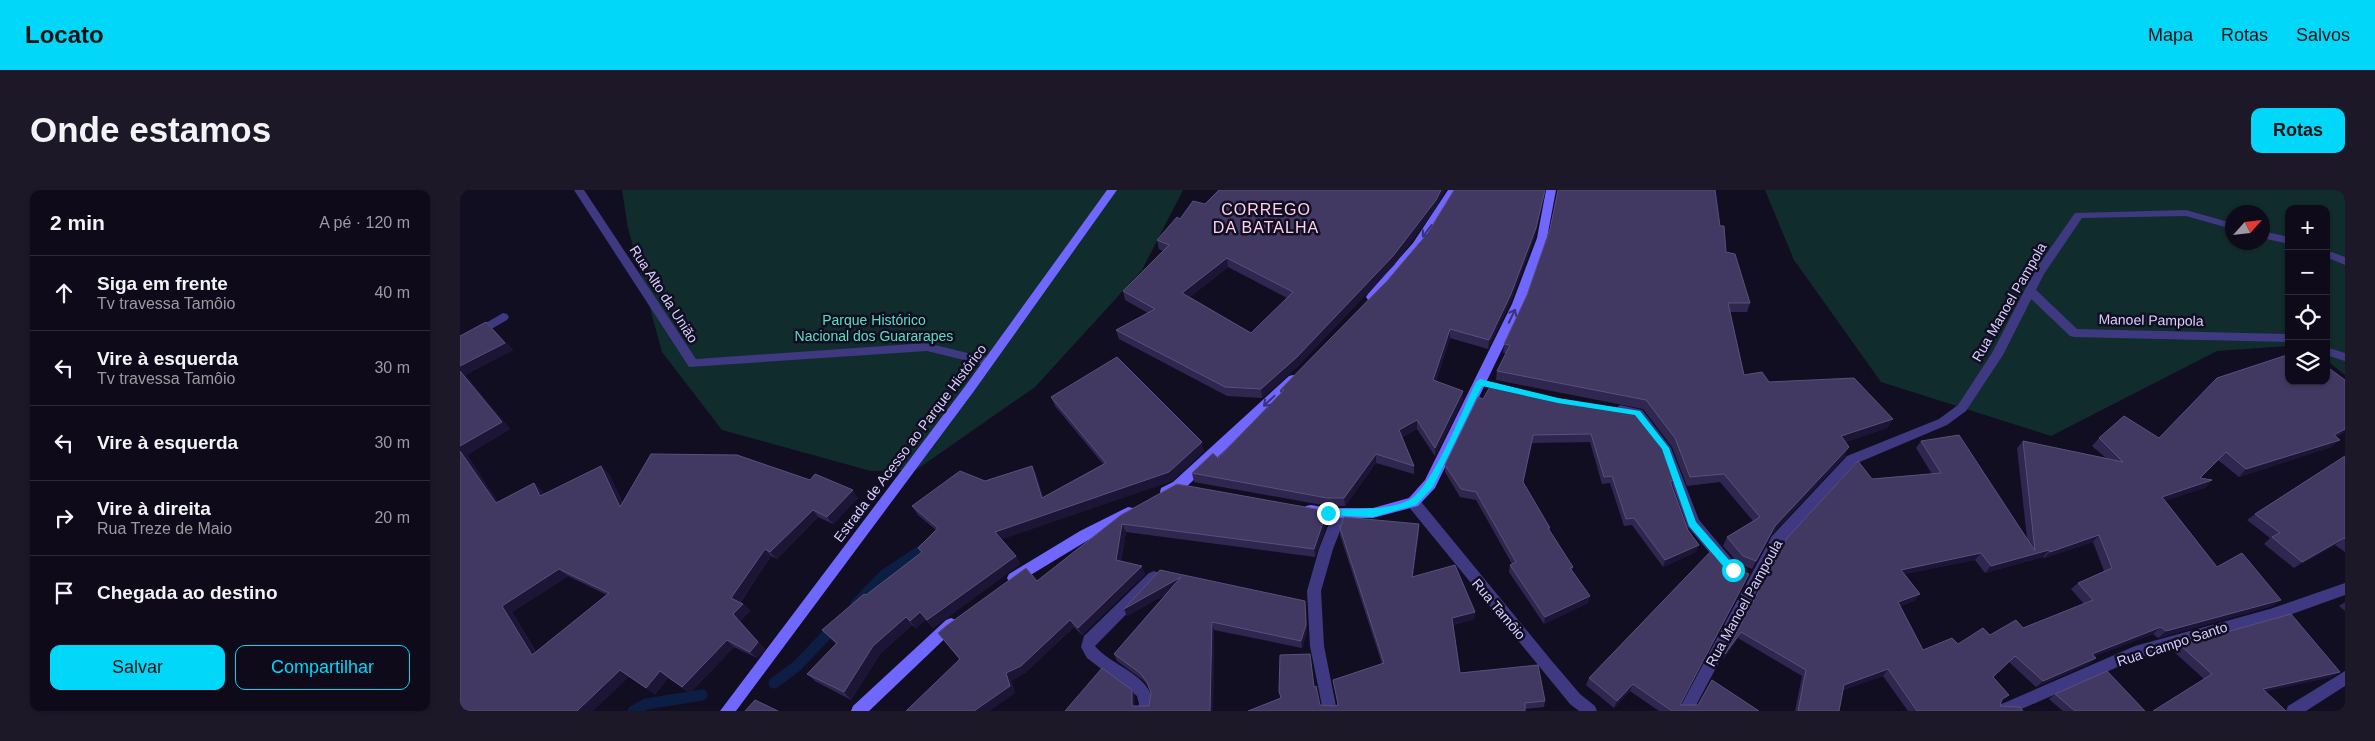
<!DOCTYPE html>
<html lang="pt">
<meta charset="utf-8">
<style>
body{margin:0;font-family:Arial,sans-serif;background:#1c1827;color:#f1f3f6}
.controls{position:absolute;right:15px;top:15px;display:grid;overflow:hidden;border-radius:10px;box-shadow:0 1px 4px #0004}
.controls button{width:45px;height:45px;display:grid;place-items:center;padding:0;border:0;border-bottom:1px solid #2e2b39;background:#0e0a1a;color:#f1f3f6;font:25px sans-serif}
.compass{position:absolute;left:1765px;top:15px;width:45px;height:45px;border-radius:50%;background:#0e0a1a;box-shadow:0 1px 4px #0004;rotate:63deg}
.stop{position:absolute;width:15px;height:15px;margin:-11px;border:4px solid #01d8f9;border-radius:50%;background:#fff}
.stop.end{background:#01d8f9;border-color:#fff;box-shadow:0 1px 5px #0008}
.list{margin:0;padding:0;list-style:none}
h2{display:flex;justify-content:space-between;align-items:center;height:65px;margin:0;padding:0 20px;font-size:21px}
h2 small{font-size:16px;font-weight:400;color:#9b9aa2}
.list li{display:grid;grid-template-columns:32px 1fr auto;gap:15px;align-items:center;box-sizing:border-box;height:75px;padding:0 20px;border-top:1px solid #2e2b39}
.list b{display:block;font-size:19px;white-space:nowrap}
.list p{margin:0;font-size:16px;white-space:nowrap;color:#9b9aa2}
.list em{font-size:16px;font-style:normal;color:#9b9aa2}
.actions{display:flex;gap:10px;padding:15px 20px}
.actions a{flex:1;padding:11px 0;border:1px solid #01d8f9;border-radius:10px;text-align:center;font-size:18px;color:#01d8f9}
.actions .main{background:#01d8f9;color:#111}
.icon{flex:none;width:28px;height:28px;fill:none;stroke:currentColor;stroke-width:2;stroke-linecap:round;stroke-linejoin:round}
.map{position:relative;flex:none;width:1885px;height:521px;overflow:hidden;border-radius:10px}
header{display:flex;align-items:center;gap:30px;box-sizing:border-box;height:70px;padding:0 25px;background:#01d8f9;color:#111}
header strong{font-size:24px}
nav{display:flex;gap:28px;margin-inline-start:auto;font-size:18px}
.intro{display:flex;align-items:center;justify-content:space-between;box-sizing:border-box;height:120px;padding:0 30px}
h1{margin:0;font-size:35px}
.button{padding:12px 22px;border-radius:10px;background:#01d8f9;color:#111;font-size:18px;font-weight:700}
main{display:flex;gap:30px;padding:0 30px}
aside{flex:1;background:#0e0a1a;border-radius:10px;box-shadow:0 1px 4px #0004}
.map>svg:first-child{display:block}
.green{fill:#112c2c;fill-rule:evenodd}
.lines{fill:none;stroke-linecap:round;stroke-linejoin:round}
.stream{stroke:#0c1e43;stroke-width:11}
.lane{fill:#3e3981;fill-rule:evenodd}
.street{fill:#3e3981;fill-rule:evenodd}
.secondary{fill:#7067fe;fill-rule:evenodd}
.wall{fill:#302750;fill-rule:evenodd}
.shaded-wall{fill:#1d1536}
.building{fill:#423963;stroke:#59507b;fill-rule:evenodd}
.oneway{stroke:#38327a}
.route{fill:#01d8f9}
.labels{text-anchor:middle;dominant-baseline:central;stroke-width:5;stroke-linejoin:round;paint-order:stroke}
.street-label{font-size:14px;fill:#d6cfff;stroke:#120e22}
.park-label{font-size:14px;fill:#5bdfc2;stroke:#120e22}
.quarter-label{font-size:16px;letter-spacing:1px;fill:#ffd1ed;stroke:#120e22}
</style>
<header>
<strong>Locato</strong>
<nav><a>Mapa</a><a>Rotas</a><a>Salvos</a></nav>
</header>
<div class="intro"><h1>Onde estamos</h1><a class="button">Rotas</a></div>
<main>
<aside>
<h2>2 min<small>A pé · 120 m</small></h2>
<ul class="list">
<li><svg class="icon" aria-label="ahead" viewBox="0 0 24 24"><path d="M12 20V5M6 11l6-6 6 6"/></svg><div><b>Siga em frente</b><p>Tv travessa Tamôio</p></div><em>40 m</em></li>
<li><svg class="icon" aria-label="left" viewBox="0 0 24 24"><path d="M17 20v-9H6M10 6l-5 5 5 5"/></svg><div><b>Vire à esquerda</b><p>Tv travessa Tamôio</p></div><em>30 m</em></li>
<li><svg class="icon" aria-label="left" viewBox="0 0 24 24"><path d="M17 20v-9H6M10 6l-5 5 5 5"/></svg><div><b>Vire à esquerda</b></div><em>30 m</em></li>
<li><svg class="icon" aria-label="right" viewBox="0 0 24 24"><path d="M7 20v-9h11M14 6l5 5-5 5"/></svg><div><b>Vire à direita</b><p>Rua Treze de Maio</p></div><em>20 m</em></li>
<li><svg class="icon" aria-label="arrive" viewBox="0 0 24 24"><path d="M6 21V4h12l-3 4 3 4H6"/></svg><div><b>Chegada ao destino</b></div></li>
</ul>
<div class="actions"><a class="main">Salvar</a><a>Compartilhar</a></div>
</aside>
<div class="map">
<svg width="1885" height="521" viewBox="0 0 1885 521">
<rect width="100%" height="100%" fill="#120e22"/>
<g class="green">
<path d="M162,0H723L682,80L575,197L456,280L411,281L262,240L202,162L168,38Z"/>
<path d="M1305,0H1885V185L1866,170V19H1829V156L1757,161L1591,246L1421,192L1334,70ZM1772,22H1802V52H1772Z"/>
</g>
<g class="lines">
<g class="stream">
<path d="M396,414L424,385L472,353"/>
<path d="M314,493L337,476L376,435"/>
<path d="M173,521L186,514L242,505"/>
</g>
<g class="lane">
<path d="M1570,97L1574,98L1617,139L1829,144V152L1614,147L1610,146L1566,104L1565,101Z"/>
<path d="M1866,157L1885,163V171L1866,165Z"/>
</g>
<g class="street">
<path d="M114,0H124L236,169L467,153L528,168L534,172L528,176L467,161L229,177Z"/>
<path d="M1726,20L1772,33V39L1726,26L1622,28L1584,84L1543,165L1506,221L1487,235L1395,274L1322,354L1233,521H1218L1312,346L1387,266L1479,229L1498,215L1532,163L1575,80L1615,23Z"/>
<path d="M1802,41L1829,47V54L1802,48Z"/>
<path d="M1866,60L1885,67V75L1866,67Z"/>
<path d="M43,123L47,124L49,127L47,130L0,157V148Z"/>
<path d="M1160,215L1182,220L1211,258L1239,330L1270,367L1272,371L1270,375L1265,377L1260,375L1228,337L1200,260L1174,227L1156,223L1154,220Z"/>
<path d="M953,307L958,308L1091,470L1120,504L1135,516L1137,521H1119L1110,514L948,316L947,312L948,308Z"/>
<path d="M880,318L885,319L887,323L873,359L861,401L864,456L877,521H863L850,456L847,401L859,359L873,323L875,319Z"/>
<path d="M694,381L699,383L701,387L699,391L635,456C652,477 701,488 691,521H677L679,514L677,506L627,468L621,457L624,446L689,383Z"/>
<path d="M1885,393V405L1810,432L1676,469L1557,521H1535L1537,516L1675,456L1810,419Z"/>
<path d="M1885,481V496L1846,521H1826L1828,516Z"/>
</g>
<g class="secondary">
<path d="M647,0H657L514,201L276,521H260L506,195Z"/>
<path d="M988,0H998L960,58L916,110H908L906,107L908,104L953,53Z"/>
<path d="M1086,0H1096L1087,48L1064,114L975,298L958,316L913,328H868L846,324L844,320L846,316L851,315L868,318H913L949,308L965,290L1052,114L1077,48Z"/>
<path d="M833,185L837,186L839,189L837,192L723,300L706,307L701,306L700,302L701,298L713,292L829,186Z"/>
<path d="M668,317L673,318L675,322L673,326L630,349L559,392L554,394L549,392L547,388L549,384L620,341Z"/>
<path d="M491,428L496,430L498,434L496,438L409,521H391L393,516L486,430Z"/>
</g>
</g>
<g class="wall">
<path d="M745,14L975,19L934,75L838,176L802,208L767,206L659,149L656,140L688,123L665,110L663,101L703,61L699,59L697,50L720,29ZM768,77L827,108L791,143L730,107Z"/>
<path d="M1260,36L1266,62L1290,113L1287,122H1270L1284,185L1433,229L1427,238L1386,252L1385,266L1311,345L1292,379L1279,374L1263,356L1267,347L1293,331L1260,292L1227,296L1212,257L1183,219L1036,190L1037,181L1046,163H1043L1044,154L1067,105L1090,39Z"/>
<path d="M967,44L1075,47L1050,113L1028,159L990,148L976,191L1003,201V210L975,266L957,239L942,247L954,276V284L916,273L885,316H868L734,292L732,283L758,268L821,204L820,200L927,91Z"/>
<path d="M34,140L53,160L5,185L50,239L7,265L38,312L82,301L84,304L149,284L162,312L398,308L373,334L358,327L317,369L311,366L280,413L283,414L290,421L280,431L305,459L297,468L274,457L230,503L208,488L195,504L169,487L1,521L0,146ZM108,386L147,405L76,462L52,422Z"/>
<path d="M591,207L744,261L712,291L541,349L556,366L560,374L473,438L466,430L456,438L452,435L420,464L391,510L355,491L347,484L376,454L362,440L462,363L458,358L476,340L458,325L452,316L572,276L576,284L583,307L643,274L595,216Z"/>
<path d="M1023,209H1099L1214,290L1212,296L1236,362L1203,377L1172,335L1164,336L1150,293L1142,294L1130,252L1072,253L1063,292L1089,341L1113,377L1112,380L1128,413L1084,434L1049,382L1050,375L1052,374L1016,310L1000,307L985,282V275Z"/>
<path d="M1885,242L1876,247L1871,257L1779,287L1758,270L1740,288L1752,290L1745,298L1705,310L1757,377L1821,410L1812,416L1698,448L1693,444L1634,466L1636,468L1629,474L1576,497L1549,472L1533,487L1543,511L1541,512L1540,516L1563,521H1448L1423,486L1383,500L1379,521H1335L1342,486L1278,448L1262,471L1327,348L1412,289L1472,284L1456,258L1461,251L1567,348L1557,258L1563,251L1646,268L1632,256L1639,248H1699ZM1633,352L1644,381L1618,393L1611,399L1624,414L1563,438L1530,445L1498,454L1463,460L1440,416L1454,411L1460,404L1444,384L1515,370L1525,383L1583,367L1584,368Z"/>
<path d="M1885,266V362L1875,355L1834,378L1804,354L1810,348L1787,330L1795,324Z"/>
<path d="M867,321L868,330L855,367L666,342L661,371L685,384L622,445L614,437L565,483L551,491L555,503L499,469L478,443L577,391L661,325Z"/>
<path d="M959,334V341L953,387L1015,422L1014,429L993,435L1000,483L1085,511L1084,517L1065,519L788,521L821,508L819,501L854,497L860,515L876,516L878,515L873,490L922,474L880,345V338Z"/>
<path d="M1254,358L1220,515L1299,521H1199L1170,501L1154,518L1126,495L1129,488Z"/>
<path d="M700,380L846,418L847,442L842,458L754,440L753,521H605L672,500L675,507V516H689L691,503L689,497L683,490L657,471L654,464L706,404L667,426Z"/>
<path d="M1885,412V421L1879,416Z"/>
<path d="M1720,455L1880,482L1871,487L1806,501L1744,489L1713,461Z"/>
<path d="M1595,504L1685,521H1603L1589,509Z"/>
</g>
<g class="shaded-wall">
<path d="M981,0H986L975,19L934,75L838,176L802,208L801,199Z"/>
<path d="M1085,0H1086L1075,47L1050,113L1028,159L1029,150Z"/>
<path d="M767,68L768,77L724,112L722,103Z"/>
<path d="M26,132L53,160L5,185L50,239L7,265L44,321L36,313L0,261V176Z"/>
<path d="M990,139V148L973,199V190Z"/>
<path d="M1003,201V210L975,266V258Z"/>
<path d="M1433,229L1427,238L1377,255L1381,246Z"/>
<path d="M957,230V239L939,248V240Z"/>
<path d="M1885,239V242L1865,252L1874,245Z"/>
<path d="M1880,250L1871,257L1779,287L1786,279Z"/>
<path d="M742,252L744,261L712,291L540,350L535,342Z"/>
<path d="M1389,257L1385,266L1311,345L1292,379L1315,336Z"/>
<path d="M916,264V273L885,316L884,308Z"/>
<path d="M141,276L149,284L167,324L160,317Z"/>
<path d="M572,276L576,284L586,316L582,308Z"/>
<path d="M1752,290L1745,298L1695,314L1702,307Z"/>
<path d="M74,293L82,301L89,313L80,306Z"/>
<path d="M393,300L398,308L373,334L367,327Z"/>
<path d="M353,320L358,327L317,369L310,362Z"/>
<path d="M867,321L868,330L855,367L854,359Z"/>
<path d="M662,334L666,342L659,379L656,370Z"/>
<path d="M959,334V341L952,394V387Z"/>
<path d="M1639,345L1633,352L1584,368L1590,362Z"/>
<path d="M1884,348L1875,355L1834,378L1842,372Z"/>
<path d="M1239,355L1236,362L1203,377L1205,370Z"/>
<path d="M305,359L311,366L278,415L271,408Z"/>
<path d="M1589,360L1583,367L1525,383L1531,376Z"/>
<path d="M1521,363L1515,370L1436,386L1441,380Z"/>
<path d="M556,366L560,374L473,438L467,430Z"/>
<path d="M682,376L685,384L622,445L618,438Z"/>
<path d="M99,379L108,386L52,422L81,472L72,465L42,416Z"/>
<path d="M721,387L723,395L667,426L664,419Z"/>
<path d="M1460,404L1454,411L1433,418L1438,412Z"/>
<path d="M1130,406L1128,413L1084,434L1085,427Z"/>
<path d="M1821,410L1812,416L1698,448L1706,441Z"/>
<path d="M845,411L847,442L842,458L841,451Z"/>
<path d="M283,414L290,421L280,431L305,459L297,468L290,462L273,424Z"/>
<path d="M460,422L466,430L456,438L450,431Z"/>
<path d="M1015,422L1014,429L992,435V428Z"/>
<path d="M446,427L452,435L420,464L391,510L384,502L413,456Z"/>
<path d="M610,430L614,437L565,483L551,491L555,503L530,521H514L546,483Z"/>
<path d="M752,432L754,440L753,521H750Z"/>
<path d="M1701,437L1693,444L1625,470L1632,464Z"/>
<path d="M1281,442L1278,448L1262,471L1265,464Z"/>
<path d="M267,450L274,457L230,503L222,497Z"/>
<path d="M1636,468L1629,474L1576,497L1583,491Z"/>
<path d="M1428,479L1423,486L1380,501L1384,495Z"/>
<path d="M160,480L169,487L133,521H117Z"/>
<path d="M200,481L208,488L195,504L186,498Z"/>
<path d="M1880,482L1871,487L1795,504L1803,499Z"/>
<path d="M1173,494L1170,501L1154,518L1157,511Z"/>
<path d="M672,500L675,507V521L672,516Z"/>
<path d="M1549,505L1543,511L1535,515L1542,509Z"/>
</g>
<g class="building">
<path d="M759,0H981L976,10L933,66L837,167L801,199L765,197L656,140L695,119L663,101L709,55L697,50L717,27L720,29L733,11L745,14ZM767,68L833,102L791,143L722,103Z"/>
<path d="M994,0H1085L1076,38L1051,104L1029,150L990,139L973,190L1003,201L975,258L957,230L939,240L954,276L916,264L884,308H867L732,283L753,263L758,268L824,200H820L927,91L967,44Z"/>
<path d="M1098,0H1255L1260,36H1264L1266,62L1275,64L1290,113H1268L1284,185L1302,182L1309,192L1394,188L1433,229L1381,246L1389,257L1315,336L1296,371L1283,366L1267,347L1300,327L1264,284L1230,287L1215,248L1186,210L1037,181L1050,155L1044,154L1067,105L1090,39Z"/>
<path d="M26,132L45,153L0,176V146Z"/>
<path d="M1827,165H1829V191H1866V176L1885,190V239L1874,245L1880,250L1786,279L1766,262L1740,288L1752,290L1702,307L1757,377L1782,363L1821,410L1706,441L1701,437L1632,464L1636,468L1583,491L1555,466L1533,487L1549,505L1542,509L1540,516L1560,517L1563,521H1457L1428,479L1384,495L1379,521H1338L1346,480L1281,442L1265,464L1327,348L1398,271L1412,289L1481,283L1461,251L1499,245L1575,361L1563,251L1663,272L1639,248L1664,226L1699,248L1757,188ZM1639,345L1652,378L1618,393L1633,410L1563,438L1556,430L1530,445L1523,438L1498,454L1492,448L1463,460L1438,412L1460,404L1441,380L1521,363L1531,376L1589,360L1590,362Z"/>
<path d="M657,167L742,252L709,282L535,342L556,366L467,430L460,422L450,431L446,427L413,456L384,502L347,484L377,453L362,440L404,404L406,405L462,362L458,358L478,338L452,316L500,281L525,291L572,276L582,308L646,273L591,207Z"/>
<path d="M0,181L42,232L0,256Z"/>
<path d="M1032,193L1099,209L1175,221L1201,253L1214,290L1210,291L1228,340L1239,355L1205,370L1174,328L1166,329L1152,286L1144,287L1131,244L1073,245L1063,292L1090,338H1088L1113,377L1110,378L1130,406L1085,427L1050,375L1056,372L1016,302L1001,299L985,275L1018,207L1023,209Z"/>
<path d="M0,261L36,313L74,293L80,306L141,276L160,317L191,264L277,265L350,290L355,284L393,300L367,327L353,320L310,362L305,359L271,408L283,414L273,424L298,452L290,462L267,450L222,497L200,481L186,498L160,480L117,521H1L0,520ZM99,379L149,403L72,465L42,416Z"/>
<path d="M1885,266V349L1884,348L1842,372L1812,347L1820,343L1795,324Z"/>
<path d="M717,294L867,321L854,359L662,334L656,370L682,376L618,438L610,430L561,476L546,483L550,496L514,521H446L500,469L478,443L486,436L566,378L577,391L661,325Z"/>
<path d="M884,327L959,334L952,387L995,375L1015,422L992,428L1000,483L1078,475L1085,511L1065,513V521H788L821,508L819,501L820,465L850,464L854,497L856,496L860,515L876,516L878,514L873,490L924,473L880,338Z"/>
<path d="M1254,358L1270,377L1289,384L1220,515H1238L1252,490L1299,521H1212L1173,494L1157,511L1129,488Z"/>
<path d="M700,380L845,411L846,435L841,451L752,432L750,521H605L642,478L672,500V516H689L691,503L687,492L680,483L654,464L721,387L664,419Z"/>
<path d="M1831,424L1880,482L1803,499L1826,521H1693L1752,484L1720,455Z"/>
<path d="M1647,481L1685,521H1615L1595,504Z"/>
<path d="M295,510L318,521H285Z"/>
</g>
<defs><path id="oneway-shaft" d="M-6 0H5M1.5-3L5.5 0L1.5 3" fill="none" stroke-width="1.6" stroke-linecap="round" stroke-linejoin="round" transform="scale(1.25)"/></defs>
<g class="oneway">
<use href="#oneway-shaft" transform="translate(967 41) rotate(127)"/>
<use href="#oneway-shaft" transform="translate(1052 126) rotate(-64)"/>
<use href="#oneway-shaft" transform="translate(809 211) rotate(137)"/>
</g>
<path class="route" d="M1020,189L1098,208L1180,221L1209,258L1236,332L1276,378V383H1269L1229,336L1202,259L1175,225L1098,213L1022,196L973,297L956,315L913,327L865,325L863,323L868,319C889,319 932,321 951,309C973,295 1003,219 1016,192Z"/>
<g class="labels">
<g class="street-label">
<text transform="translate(204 104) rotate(57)">Rua Alto da União</text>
<text transform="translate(1549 112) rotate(-60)">Rua Manoel Pampola</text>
<text transform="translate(1691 130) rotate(1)">Manoel Pampola</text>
<text transform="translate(450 253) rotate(-53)">Estrada de Acesso ao Parque Histórico</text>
<text transform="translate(1284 413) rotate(-61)">Rua Manoel Pampoula</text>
<text transform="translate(1039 419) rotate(50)">Rua Tamôio</text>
<text transform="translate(1712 454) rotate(-18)">Rua Campo Santo</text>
</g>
<g class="park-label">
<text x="414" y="130">Parque Histórico<tspan x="414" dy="16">Nacional dos Guararapes</tspan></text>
</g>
<g class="quarter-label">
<text x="806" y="19">CORREGO<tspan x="806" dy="18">DA BATALHA</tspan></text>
</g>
</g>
</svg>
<div class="controls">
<button>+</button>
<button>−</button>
<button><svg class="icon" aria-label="locate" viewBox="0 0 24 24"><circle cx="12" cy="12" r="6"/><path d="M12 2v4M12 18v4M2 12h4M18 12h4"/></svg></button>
<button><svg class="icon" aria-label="layers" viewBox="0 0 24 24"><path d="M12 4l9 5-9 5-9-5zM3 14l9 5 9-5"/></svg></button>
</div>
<svg class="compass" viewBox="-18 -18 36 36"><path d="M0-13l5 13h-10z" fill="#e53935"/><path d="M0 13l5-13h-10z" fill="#9b9aa2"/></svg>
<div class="stop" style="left:1273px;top:380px"></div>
<div class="stop end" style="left:868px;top:323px"></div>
</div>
</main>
